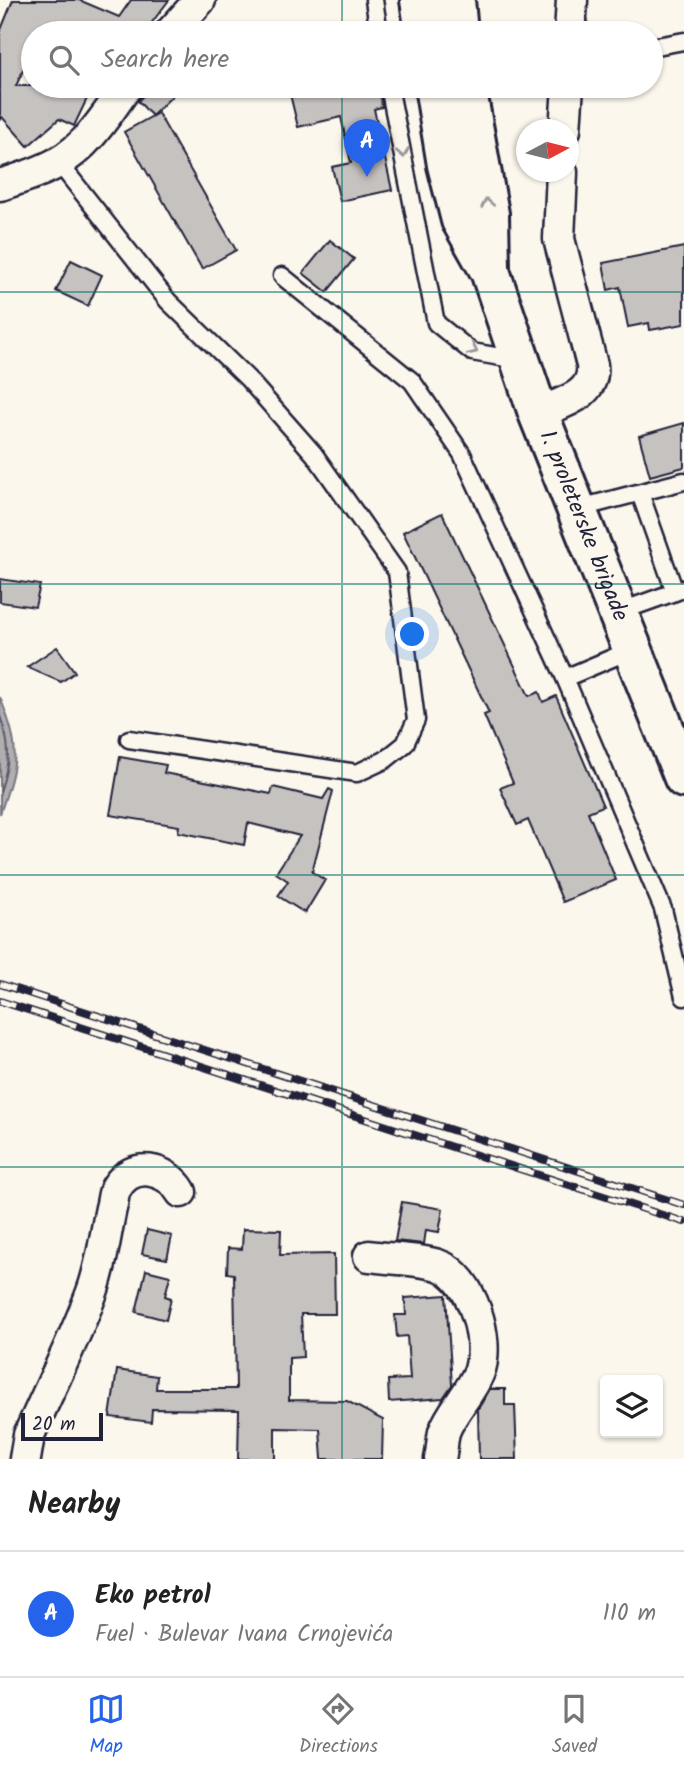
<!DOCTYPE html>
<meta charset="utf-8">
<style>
body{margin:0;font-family:Kalam,sans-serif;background:#f6f6f6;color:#222}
.controls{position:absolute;right:21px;bottom:21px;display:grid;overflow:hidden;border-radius:7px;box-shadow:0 2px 5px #0004}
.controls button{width:63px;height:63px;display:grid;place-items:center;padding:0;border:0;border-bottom:2px solid #e0e0e0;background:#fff;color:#222;font:35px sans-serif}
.compass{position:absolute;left:516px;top:119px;width:63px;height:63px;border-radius:50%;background:#fff;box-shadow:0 2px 5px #0004;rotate:83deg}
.scale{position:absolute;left:21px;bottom:18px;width:82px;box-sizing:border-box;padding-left:7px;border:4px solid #22223b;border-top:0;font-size:19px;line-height:24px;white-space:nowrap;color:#22223b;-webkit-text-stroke:5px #fbf7ec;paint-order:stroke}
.you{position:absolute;left:413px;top:635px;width:24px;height:24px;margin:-18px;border:5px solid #fff;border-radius:50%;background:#1a73e8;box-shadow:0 0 0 10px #1a73e833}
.badge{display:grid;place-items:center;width:46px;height:46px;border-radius:50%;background:#2563eb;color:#fff;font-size:23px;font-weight:700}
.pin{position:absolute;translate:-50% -58px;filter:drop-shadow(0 2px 4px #0008)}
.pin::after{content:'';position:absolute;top:37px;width:24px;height:21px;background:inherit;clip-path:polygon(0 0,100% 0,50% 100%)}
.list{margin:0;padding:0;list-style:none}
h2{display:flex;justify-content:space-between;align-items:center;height:91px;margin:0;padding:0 28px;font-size:30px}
h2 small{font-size:23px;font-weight:400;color:#767676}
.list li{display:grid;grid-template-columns:46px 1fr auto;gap:21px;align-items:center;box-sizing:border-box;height:126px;padding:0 28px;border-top:2px solid #e0e0e0}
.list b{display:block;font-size:26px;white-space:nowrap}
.list p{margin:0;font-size:23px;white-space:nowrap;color:#767676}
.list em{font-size:23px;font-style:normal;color:#767676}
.icon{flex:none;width:38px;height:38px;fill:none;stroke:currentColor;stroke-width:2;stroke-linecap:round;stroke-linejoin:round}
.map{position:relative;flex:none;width:684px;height:1459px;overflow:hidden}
.search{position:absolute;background:#fff;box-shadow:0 2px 5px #0004;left:21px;right:21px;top:21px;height:77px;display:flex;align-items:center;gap:18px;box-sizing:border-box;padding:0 24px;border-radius:38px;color:#767676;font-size:26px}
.sheet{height:217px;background:#fff}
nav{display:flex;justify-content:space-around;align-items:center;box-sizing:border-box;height:98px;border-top:2px solid #e0e0e0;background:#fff;font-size:19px;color:#767676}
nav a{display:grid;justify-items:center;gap:4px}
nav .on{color:#2563eb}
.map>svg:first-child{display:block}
.water{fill:#b1aeb0;stroke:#787681;stroke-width:2}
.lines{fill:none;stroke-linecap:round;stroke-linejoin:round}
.shore{stroke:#5b5a6a;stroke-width:2}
.building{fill:#c6c2c0;stroke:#22223b;stroke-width:2}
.service-casing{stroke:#22223b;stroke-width:21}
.minor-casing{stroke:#22223b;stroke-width:35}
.secondary-casing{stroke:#22223b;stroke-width:44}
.service{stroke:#fbf7ec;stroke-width:16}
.minor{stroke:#fbf7ec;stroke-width:30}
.secondary{stroke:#fbf7ec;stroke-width:38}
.rail-casing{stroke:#22223b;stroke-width:8}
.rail{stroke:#fbf7ec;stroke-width:5;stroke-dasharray:16;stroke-linecap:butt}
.oneway{stroke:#99979c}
.grid{fill:none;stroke:#0f766e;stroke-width:2;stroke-opacity:0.55}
.labels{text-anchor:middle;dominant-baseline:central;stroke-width:7;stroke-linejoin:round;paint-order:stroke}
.street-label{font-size:23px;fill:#22223b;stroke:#fbf7ec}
</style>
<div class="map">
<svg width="684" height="1459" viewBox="0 0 684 1459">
<rect width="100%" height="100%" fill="#fbf7ec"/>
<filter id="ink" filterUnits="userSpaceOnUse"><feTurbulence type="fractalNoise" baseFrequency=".0143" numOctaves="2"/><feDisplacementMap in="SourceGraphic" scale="14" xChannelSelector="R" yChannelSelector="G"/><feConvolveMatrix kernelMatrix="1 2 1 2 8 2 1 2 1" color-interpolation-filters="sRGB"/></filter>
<g filter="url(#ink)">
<path class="water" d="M0,697C21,750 18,761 0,814Z"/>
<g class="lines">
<path class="shore" d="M0,716C11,745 10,763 0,792"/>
</g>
<g class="building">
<path d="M13,0H79L119,17L131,0H169L147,29L153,33H33V48L16,86H93L74,126L59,119L28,146L2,117L0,121V32Z"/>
<path d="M152,86H182L152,116L138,101Z"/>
<path d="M288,86H379L382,107L374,109L392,190L340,201L332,167L351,163L341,117L298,127Z"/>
<path d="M158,113L236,250L202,269L124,132Z"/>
<path d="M330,240L354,259L327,292L303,273Z"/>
<path d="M684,247V324L650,330L649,323L628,327L620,287L608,290L603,263Z"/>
<path d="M71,260L102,275L88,306L56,291Z"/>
<path d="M684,423V467L650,476L639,436Z"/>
<path d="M442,513L529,696L539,692L543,702L556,696L603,806L588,812L616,880L563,902L528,820L517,825L500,788L513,783L484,715L489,713L403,532Z"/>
<path d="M0,579L40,585L35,607L0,602Z"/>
<path d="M57,647L75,672L61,682L27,667Z"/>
<path d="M120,757L166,765L164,773L271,794L273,787L323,799L329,789L333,791L312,872L325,880L305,913L278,896L288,881L276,873L300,836L248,823L244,845L178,832L179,826L110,815Z"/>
<path d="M402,1202L443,1209L439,1232L426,1230L424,1244L395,1241Z"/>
<path d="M243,1229L281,1230L280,1255L334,1254L335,1314H301L303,1357L289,1358V1400L347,1401L383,1420L382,1459H322L320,1429L275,1428V1459H238L239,1410L152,1409L151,1422L110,1417L117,1370L157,1376L156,1389H236L234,1274L227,1273L228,1248L242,1249Z"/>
<path d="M147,1230L172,1236L167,1259L142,1254Z"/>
<path d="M146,1270L170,1276L165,1296L171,1298L166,1320L136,1312Z"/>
<path d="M446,1295L452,1385L443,1398L389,1402L388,1380L410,1379L407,1336L397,1337L395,1315H406L405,1298Z"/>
<path d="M490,1389H505V1405H515L517,1459H479L478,1409Z"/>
</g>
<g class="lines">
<g class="service-casing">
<g id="service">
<path d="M374,0L379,33"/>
<path d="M651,47L684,41"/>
<path d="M389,86L436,323L472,352L518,360"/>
<path d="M59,163L168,301L248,379L314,454L397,572L416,720L405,744L385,760L357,773L129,739"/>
<path d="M282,276L412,381L462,454L565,678L663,909L684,997"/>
<path d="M640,493L675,592"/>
<path d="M576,509L684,481"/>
<path d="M616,613L683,589"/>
<path d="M565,678L631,650"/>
</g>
</g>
<g class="minor-casing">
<g id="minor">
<path d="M170,33L200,0"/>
<path d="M570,33L572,0"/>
<path d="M565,130L568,86"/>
<path d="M0,185C19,179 39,173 57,163C88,146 107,114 127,86"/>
<path d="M538,413C561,403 596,396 592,365L559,239L562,172"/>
<path d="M369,1256C389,1259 420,1259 438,1265C472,1276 491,1341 479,1372C471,1393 451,1412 444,1432C442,1441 442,1451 440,1459"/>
<path d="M25,1459L29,1435C50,1387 74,1341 92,1292C102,1265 105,1236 111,1208C113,1202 113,1193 116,1188C132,1160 167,1168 181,1192"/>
</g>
</g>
<g class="secondary-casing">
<g id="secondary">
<path d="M420,0L425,33"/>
<path d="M455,0L458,33"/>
<path id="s1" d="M434,86L447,165L461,220L490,271L538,413L684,778"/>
<path d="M466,86L489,214L490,269"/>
</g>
</g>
<use href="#service" class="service"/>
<use href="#minor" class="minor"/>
<use href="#secondary" class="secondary"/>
<g class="rail-casing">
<g id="rail">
<path d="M0,984L684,1205"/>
<path d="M0,1001L684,1222"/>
</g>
</g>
<use href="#rail" class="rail"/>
</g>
<defs><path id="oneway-chevron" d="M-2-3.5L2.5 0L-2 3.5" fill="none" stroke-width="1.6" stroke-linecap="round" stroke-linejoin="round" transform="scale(1.75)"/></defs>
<g class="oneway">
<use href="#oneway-chevron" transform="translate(403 153) rotate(79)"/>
<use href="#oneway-chevron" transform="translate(487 203) rotate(-101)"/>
<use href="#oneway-chevron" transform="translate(473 350) rotate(25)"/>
</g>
</g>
<path class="grid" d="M342,0V33M342,86V1459M0,292H684M0,584H684M0,875H684M0,1167H684"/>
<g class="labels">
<g class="street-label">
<text stroke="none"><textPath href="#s1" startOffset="467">1. proleterske brigade</textPath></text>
</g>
</g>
</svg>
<div class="controls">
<button><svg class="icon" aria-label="layers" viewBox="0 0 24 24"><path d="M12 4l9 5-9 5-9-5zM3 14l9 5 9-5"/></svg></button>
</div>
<svg class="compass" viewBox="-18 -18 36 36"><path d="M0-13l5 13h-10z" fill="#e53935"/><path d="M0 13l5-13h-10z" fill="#767676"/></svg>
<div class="scale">20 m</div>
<div class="you"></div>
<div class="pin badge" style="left:367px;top:177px">A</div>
<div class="search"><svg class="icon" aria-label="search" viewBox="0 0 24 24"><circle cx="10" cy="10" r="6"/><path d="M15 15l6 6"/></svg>Search here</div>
</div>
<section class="sheet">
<h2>Nearby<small></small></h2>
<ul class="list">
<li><span class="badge">A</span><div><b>Eko petrol</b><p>Fuel · Bulevar Ivana Crnojevića</p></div><em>110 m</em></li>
</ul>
</section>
<nav>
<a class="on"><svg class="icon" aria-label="map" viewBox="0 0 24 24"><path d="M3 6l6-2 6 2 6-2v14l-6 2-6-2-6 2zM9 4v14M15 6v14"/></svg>Map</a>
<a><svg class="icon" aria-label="directions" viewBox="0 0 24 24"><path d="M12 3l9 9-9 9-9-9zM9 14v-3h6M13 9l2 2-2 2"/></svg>Directions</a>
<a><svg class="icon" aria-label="saved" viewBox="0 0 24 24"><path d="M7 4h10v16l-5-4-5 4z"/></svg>Saved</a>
</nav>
